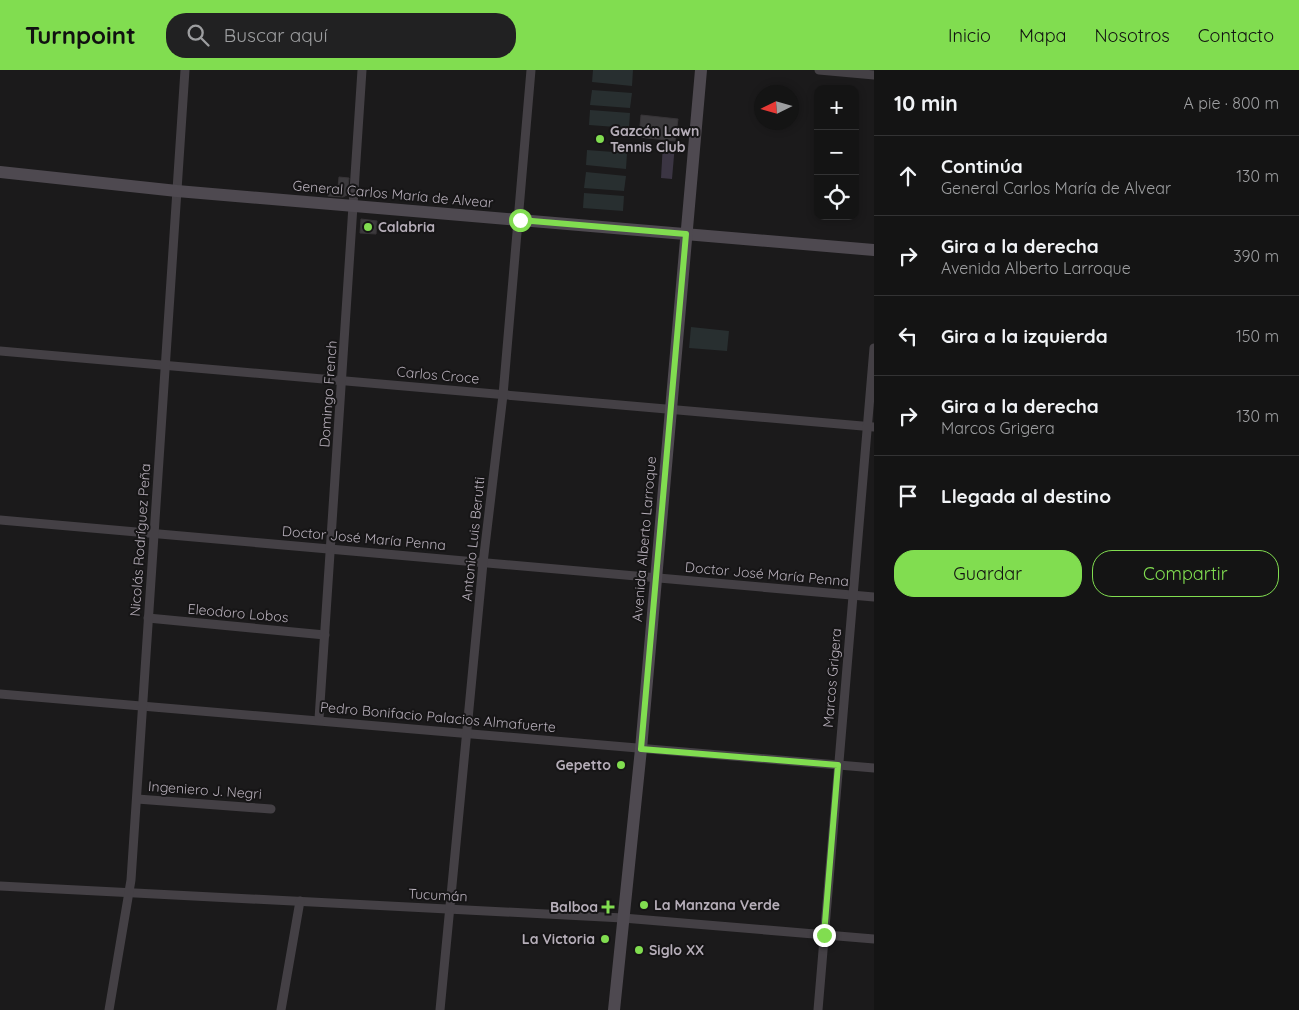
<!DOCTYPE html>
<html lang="es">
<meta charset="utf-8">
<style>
body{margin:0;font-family:Quicksand,sans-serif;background:#212122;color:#f1f3f6}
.controls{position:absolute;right:15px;top:15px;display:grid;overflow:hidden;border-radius:10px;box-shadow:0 2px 8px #0003}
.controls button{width:45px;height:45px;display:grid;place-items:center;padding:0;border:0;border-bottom:1px solid #333334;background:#141414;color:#f1f3f6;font:25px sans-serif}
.compass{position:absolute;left:754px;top:15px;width:45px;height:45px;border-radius:50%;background:#141414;box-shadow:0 2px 8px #0003;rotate:265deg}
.stop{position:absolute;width:15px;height:15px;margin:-11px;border:4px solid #81dd50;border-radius:50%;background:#fff}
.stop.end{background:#81dd50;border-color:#fff;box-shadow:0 1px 5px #0008}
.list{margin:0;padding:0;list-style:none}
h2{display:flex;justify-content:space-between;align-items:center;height:65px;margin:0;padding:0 20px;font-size:21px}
h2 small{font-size:16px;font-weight:400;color:#9d9ea0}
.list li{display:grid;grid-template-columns:32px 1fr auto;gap:15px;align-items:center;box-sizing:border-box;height:80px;padding:0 20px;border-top:1px solid #333334}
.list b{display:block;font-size:19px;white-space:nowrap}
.list p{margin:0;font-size:16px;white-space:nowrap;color:#9d9ea0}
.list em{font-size:16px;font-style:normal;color:#9d9ea0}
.actions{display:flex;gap:10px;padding:15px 20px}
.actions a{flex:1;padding:11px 0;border:1px solid #81dd50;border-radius:20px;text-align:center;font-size:18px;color:#81dd50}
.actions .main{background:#81dd50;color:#111}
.icon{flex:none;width:28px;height:28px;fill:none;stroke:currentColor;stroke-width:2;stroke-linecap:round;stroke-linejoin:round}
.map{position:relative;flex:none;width:874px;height:940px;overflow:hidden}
header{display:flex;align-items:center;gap:30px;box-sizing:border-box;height:70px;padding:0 25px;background:#81dd50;color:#111}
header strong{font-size:24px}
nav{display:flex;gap:28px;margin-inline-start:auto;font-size:18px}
.search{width:350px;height:45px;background:#212122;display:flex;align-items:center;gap:12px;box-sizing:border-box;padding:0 18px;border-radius:20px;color:#9d9ea0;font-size:19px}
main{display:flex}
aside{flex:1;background:#141414}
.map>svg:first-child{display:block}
.green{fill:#282f30}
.water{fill:#3b3543}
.building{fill:#3c3a3d;stroke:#373437}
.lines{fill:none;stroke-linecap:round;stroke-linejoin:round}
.street{stroke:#444045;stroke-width:9}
.secondary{stroke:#4e4950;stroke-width:12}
.route{stroke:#81dd50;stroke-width:6}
.poi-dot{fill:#81dd50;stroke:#161516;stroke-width:2}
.labels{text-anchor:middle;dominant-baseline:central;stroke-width:4;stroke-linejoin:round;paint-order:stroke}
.poi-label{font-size:14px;font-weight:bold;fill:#b6aeb9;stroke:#161516;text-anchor:start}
.street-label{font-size:14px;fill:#b6aeb9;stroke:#161516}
</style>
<header>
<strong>Turnpoint</strong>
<div class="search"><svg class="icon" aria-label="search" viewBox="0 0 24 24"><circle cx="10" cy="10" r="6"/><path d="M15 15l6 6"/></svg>Buscar aquí</div>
<nav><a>Inicio</a><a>Mapa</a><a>Nosotros</a><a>Contacto</a></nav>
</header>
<main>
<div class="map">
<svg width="874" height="940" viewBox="0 0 874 940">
<rect width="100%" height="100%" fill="#1b1a1b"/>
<g class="green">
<path d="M593,0H633L632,16L592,12Z"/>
<path d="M592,20L632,23L630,38L590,35Z"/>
<path d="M590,40L630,43L629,58L589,55Z"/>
<path d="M587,80L627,83L626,99L586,95Z"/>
<path d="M586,102L626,106L624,121L584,118Z"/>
<path d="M584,123L624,126L623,141L583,138Z"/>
<path d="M691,257L729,261L727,281L689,278Z"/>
</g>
<path class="water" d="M663,73L675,74L672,109L661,108Z"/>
<g class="building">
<path d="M641,45L678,49L675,71L639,67Z"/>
<path d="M339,107L349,108L347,125L343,127L328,126L329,117L338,118Z"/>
<path d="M361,149L377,151L376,164L360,163Z"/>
</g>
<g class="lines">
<g class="street">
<path d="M819,0L874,5"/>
<path d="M0,281L874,357"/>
<path d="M0,450L874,527"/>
<path d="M148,548L325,565"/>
<path d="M0,624L874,698"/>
<path d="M319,649L362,0"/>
<path d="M137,729L271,739"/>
<path d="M0,816L623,848L874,869"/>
<path d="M109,940L131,810L185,0"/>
<path d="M281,940L300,831"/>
<path d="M440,940L483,493L503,325L531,0"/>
<path d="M818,940L874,278"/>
</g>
<g class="secondary">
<path d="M0,102L177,121L874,180"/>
<path d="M614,940L641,679L701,0"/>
</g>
</g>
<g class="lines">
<path class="route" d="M520,150L686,164L641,679L838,695L824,865"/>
</g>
<g class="poi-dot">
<circle cx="600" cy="69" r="5"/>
<circle cx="368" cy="157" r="5"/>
<circle cx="621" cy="695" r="5"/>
<circle cx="644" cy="835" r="5"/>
<path d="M605.5 829.5h5v5h5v5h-5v5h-5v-5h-5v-5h5z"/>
<circle cx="605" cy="869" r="5"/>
<circle cx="639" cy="880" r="5"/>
</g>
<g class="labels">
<g class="poi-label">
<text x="610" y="61">Gazcón Lawn<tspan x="610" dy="16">Tennis Club</tspan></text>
<text x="378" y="157">Calabria</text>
<text x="611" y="695" text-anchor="end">Gepetto</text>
<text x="654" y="835">La Manzana Verde</text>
<text x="598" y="837" text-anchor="end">Balboa</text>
<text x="595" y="869" text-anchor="end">La Victoria</text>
<text x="649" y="880">Siglo XX</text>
</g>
<g class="street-label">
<text transform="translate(393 124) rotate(5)">General Carlos María de Alvear</text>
<text transform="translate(438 305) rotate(5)">Carlos Croce</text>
<text transform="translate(328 324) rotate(-86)">Domingo French</text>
<text transform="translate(364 468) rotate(5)">Doctor José María Penna</text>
<text transform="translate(473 469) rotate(-84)">Antonio Luis Berutti</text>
<text transform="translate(644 469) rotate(-85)">Avenida Alberto Larroque</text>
<text transform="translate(140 470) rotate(-86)">Nicolás Rodríguez Peña</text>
<text transform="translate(767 504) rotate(5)">Doctor José María Penna</text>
<text transform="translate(238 543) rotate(5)">Eleodoro Lobos</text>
<text transform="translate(832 608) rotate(-85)">Marcos Grigera</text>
<text transform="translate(438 647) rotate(5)">Pedro Bonifacio Palacios Almafuerte</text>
<text transform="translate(205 720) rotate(4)">Ingeniero J. Negri</text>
<text transform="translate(438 825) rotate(3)">Tucumán</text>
</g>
</g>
</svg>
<div class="controls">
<button>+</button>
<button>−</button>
<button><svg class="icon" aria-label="locate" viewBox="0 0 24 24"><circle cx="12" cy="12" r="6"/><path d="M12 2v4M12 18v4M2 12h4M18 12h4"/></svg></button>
</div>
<svg class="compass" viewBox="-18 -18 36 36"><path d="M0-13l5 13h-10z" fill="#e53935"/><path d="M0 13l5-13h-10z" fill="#9d9ea0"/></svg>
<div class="stop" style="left:520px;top:150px"></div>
<div class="stop end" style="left:824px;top:865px"></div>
</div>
<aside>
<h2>10 min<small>A pie · 800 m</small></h2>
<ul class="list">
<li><svg class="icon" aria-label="ahead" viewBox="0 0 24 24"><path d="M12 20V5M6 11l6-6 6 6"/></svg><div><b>Continúa</b><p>General Carlos María de Alvear</p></div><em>130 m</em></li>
<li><svg class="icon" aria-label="right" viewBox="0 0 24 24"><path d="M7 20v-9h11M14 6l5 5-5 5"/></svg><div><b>Gira a la derecha</b><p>Avenida Alberto Larroque</p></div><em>390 m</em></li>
<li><svg class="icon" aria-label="left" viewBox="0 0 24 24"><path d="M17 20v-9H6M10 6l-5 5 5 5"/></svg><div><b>Gira a la izquierda</b></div><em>150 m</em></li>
<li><svg class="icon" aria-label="right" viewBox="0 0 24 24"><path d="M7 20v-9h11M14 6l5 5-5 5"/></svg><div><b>Gira a la derecha</b><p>Marcos Grigera</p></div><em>130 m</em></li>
<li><svg class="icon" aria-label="arrive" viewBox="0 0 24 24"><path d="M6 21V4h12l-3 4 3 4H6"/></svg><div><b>Llegada al destino</b></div></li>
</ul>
<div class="actions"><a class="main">Guardar</a><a>Compartir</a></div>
</aside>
</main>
